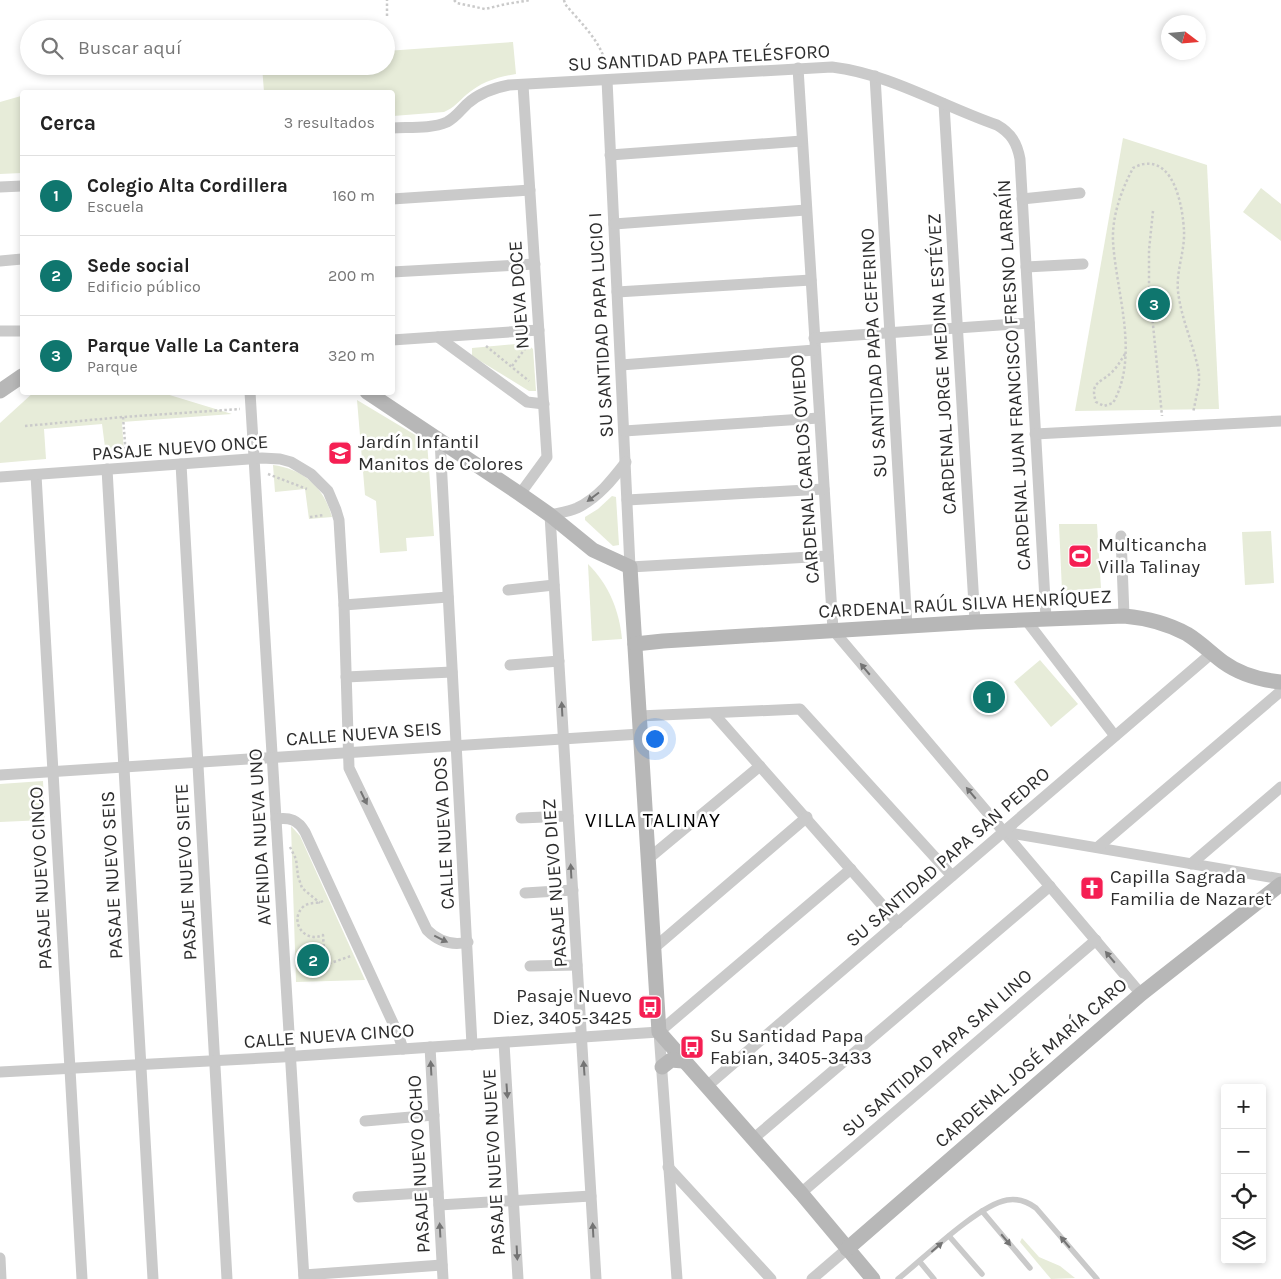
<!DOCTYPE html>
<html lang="es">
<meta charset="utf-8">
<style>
body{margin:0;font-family:Karla,sans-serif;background:#f2f2f2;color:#222}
.controls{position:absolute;right:15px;bottom:15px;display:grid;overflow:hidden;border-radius:5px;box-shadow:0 2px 8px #0003}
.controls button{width:45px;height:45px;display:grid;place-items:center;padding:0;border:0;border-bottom:1px solid #e0e0e0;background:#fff;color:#222;font:25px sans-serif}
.compass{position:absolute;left:1161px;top:15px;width:45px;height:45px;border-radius:50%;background:#fff;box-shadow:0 2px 8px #0003;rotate:106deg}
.you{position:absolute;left:654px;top:738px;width:18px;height:18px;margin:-12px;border:4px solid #fff;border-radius:50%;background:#1a73e8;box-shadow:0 0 0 8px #1a73e833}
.badge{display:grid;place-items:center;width:32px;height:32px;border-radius:50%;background:#0f766e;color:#fff;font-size:16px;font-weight:700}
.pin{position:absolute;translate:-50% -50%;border:2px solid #fff;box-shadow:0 1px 5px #0006}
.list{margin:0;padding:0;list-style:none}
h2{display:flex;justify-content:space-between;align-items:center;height:65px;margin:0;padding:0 20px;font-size:21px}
h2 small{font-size:16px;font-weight:400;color:#767676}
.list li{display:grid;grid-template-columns:32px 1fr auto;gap:15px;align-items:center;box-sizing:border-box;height:80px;padding:0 20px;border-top:1px solid #e0e0e0}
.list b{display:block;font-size:19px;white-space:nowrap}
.list p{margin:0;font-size:16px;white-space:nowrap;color:#767676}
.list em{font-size:16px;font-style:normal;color:#767676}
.icon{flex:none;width:28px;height:28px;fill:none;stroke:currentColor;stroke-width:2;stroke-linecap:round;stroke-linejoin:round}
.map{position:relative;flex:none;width:1281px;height:1279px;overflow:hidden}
.search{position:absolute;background:#fff;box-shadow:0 2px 8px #0003;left:20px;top:20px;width:375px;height:55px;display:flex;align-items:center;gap:12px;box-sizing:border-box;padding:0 18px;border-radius:28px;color:#767676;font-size:19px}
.panel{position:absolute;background:#fff;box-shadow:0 2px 8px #0003;left:20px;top:90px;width:375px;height:305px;border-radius:5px}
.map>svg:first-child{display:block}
.green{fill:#e7ecd9}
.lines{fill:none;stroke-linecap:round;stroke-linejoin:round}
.path{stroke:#cacaca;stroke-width:2.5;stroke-dasharray:2.5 2.5;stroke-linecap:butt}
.lane{stroke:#cacaca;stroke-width:5.5}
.street{stroke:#cacaca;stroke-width:11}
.secondary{stroke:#b7b7b7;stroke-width:15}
.oneway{fill:#747474}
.labels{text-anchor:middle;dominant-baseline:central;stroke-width:5;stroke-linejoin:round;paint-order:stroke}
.street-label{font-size:19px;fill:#2d2d2d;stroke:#fff}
.poi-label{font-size:19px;fill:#2d2d2d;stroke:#fff;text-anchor:start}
.neighbourhood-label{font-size:20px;letter-spacing:1px;fill:#000;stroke:#fff}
</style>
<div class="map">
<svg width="1281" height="1279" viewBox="0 0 1281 1279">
<rect width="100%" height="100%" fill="#fff"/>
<g class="green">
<path d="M513,42L516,74C497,77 481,82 466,95C459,101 454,108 444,112L393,116L392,92H264L262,66H386V51Z"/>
<path d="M21,96L22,99V173L0,174V102Z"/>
<path d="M1123,138L1207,165L1219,409L1075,411Z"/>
<path d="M1261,188L1281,204V241L1243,212Z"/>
<path d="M526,343L533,349L536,391H529L472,356V348Z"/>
<path d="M34,392L163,393L232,414L122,422L124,453L106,455L102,424L44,429L46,459L0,463V423Z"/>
<path d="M357,400L427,442L434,536L406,538L407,551L380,553L376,501L365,495Z"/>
<path d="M273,465C303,469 324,487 332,517L309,519L305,489L275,492Z"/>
<path d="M612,496L616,497L619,545L613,546L585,520V517L598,509Z"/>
<path d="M1059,524H1097L1101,588L1062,591Z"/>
<path d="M1271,531L1274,583L1245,585L1242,532Z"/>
<path d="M588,564C609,585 619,610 622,639L592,641Z"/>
<path d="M1040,660L1078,704L1051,727L1014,682Z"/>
<path d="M43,781L45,820L0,822V784Z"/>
<path d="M291,826L300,836L365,980L296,982Z"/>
<path d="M1022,1238L1039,1257L1060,1266L1075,1278L1051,1279L1020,1242Z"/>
</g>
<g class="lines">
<g class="path">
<path d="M454,0L457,3L485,9L506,4L531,0"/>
<path d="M564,0L565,4C580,22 604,44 606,68"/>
<path d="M387,16V0"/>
<path d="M1153,211L1149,250V284L1162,416"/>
<path d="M486,346L529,381"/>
<path d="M1125,354C1121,360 1118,366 1113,371C1102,383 1089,381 1096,402L1104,406L1113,403C1140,355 1116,293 1113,241C1112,216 1121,191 1133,168C1136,167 1140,164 1144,164C1175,159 1183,209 1184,231C1185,251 1176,271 1178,291C1181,319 1194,345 1199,373V384L1193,413"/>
<path d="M512,366L528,345"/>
<path d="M123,417L126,456"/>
<path d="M25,426L123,417L240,409"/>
<path d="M268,474L307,489"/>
<path d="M310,517L324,515"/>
<path d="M290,847L296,859L298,876L302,888L320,903"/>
<path d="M323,901C317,904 309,902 304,906C288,920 304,944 323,935L325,965L351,956"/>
</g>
<g class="lane">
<path d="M982,1211L1030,1268"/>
<path d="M949,1236L982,1274"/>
<path d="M920,1262L934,1279"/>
<path d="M898,1279C923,1259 978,1205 1007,1200C1018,1198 1028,1202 1036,1208L1097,1279"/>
</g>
<g class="street">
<path d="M798,68L833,630L1141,994"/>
<path d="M875,76L907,627"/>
<path d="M607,80L630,567L828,556"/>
<path d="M944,104L975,622"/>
<path d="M392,128C409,127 431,129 447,122C455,118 460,111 467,104C479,93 493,88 509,85L832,67C890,74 942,106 997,125C1011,133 1017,143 1020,159L1046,618"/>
<path d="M610,155L802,141"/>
<path d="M0,187L22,186"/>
<path d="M392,199L530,190"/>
<path d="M1022,199L1080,193"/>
<path d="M614,224L806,210"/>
<path d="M0,261L22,259"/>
<path d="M1026,267L1083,264"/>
<path d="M392,272L535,264"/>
<path d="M617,292L811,280"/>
<path d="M0,331H22"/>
<path d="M438,337L527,402L544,404"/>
<path d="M814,338L1029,323"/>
<path d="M392,340L539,330"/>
<path d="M621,365L815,350"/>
<path d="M250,392L304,1279"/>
<path d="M624,431L819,418"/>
<path d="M1035,434L1281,421"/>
<path d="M440,440L472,1045"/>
<path d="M181,464L227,1279"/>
<path d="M107,469L153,1279"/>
<path d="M36,475L82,1279"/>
<path d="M0,477L262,458L280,459L291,462L311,474L328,491L336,510L339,520L344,605L349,768L427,930C438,941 452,946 468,942"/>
<path d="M520,494L547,457L523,85"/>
<path d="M627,500L824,489"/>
<path d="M1121,536L1124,616"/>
<path d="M508,590L554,585"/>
<path d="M344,605L448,597"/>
<path d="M1026,620L1115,736"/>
<path d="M510,665L559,661"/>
<path d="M346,677L452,672"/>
<path d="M714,714L898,923"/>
<path d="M639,716L800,709L952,876"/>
<path d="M0,775L640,734"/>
<path d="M521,818L568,816"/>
<path d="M276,819C290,817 298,820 305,832L398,1034L403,1049"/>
<path d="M1004,832L1281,879"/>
<path d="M1098,847L1281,691"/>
<path d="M648,859L760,766"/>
<path d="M1191,864L1281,787"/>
<path d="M525,893L573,890"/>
<path d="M654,948L807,817"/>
<path d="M530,966L577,965"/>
<path d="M659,1032L851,869"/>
<path d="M659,1032L677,1279"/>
<path d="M504,1043L518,1279"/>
<path d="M430,1047L443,1279"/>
<path d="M0,1072L282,1057L659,1032"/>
<path d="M706,1087L1212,653"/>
<path d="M365,1121L434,1115"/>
<path d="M753,1139L1050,886"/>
<path d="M668,1167L771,1279"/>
<path d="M801,1193L1096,940"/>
<path d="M358,1197L438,1192"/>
<path d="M439,1205L591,1196"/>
<path d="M0,1258L1,1279"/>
<path d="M304,1275L442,1265"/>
<path d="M596,1279L550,515C558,513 568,512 577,508C598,498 612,480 626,462"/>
<path d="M812,1279L847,1249"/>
</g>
<g class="secondary">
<path d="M0,391L22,376"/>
<path d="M367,392L520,494L550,515L593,550L630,567L659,1032L801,1193L873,1279"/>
<path d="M635,644L663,641L975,622L1124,616C1146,618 1167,623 1187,634C1200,642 1211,653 1223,662C1241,675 1260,680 1281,682"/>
<path d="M662,1067L671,1060L683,1061"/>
<path d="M847,1249L1141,994L1281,884"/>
</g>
</g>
<defs><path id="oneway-solid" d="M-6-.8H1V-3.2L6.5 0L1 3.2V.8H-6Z" transform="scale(1.25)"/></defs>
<g class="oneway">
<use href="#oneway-solid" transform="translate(593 497) rotate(143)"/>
<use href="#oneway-solid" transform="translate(865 669) rotate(-130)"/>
<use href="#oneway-solid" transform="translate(562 709) rotate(-93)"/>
<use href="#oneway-solid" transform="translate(971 793) rotate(-130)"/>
<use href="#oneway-solid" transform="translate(364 798) rotate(64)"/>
<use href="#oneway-solid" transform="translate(571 871) rotate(-93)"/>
<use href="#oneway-solid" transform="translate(441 939) rotate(26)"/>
<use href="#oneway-solid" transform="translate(1110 957) rotate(-130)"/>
<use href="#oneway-solid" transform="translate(431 1068) rotate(-93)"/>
<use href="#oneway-solid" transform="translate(584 1068) rotate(-94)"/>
<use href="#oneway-solid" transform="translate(507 1091) rotate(86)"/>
<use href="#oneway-solid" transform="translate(440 1230) rotate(-93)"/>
<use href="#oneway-solid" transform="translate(593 1230) rotate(-93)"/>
<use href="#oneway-solid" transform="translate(1006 1240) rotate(50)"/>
<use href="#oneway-solid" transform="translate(1065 1242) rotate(-130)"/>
<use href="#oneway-solid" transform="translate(937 1247) rotate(-41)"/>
<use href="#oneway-solid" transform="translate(517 1253) rotate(87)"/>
</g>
<defs>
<g id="school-square" transform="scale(1.25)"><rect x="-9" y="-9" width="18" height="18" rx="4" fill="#f51f53" stroke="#fff"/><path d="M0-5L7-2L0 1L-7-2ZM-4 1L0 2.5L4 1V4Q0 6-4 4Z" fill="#fff"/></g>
<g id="stadium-square" transform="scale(1.25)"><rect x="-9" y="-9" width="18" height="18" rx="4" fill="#f51f53" stroke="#fff"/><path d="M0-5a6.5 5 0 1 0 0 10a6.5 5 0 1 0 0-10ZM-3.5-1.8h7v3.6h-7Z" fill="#fff"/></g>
<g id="church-square" transform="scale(1.25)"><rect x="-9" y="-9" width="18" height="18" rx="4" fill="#f51f53" stroke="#fff"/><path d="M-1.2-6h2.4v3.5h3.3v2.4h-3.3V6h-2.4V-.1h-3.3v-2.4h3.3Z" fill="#fff"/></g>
<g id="bus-square" transform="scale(1.25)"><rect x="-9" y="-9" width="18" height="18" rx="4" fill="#f51f53" stroke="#fff"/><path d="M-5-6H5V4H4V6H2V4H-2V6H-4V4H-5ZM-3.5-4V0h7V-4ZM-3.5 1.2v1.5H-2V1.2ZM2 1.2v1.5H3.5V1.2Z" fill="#fff"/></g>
</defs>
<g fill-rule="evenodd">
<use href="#school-square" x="340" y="453"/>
<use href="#stadium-square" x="1080" y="556"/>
<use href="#church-square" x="1092" y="888"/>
<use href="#bus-square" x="650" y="1007"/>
<use href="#bus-square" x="692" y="1047"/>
</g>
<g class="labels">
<g class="street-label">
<text transform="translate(699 58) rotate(-3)">SU SANTIDAD PAPA TELÉSFORO</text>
<text transform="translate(519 295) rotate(-94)">NUEVA DOCE</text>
<text transform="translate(601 325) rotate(-93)">SU SANTIDAD PAPA LUCIO I</text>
<text transform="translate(874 353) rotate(-93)">SU SANTIDAD PAPA CEFERINO</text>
<text transform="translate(942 364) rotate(-93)">CARDENAL JORGE MEDINA ESTÉVEZ</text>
<text transform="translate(1014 375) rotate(-93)">CARDENAL JUAN FRANCISCO FRESNO LARRAÍN</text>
<text transform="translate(180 448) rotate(-4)">PASAJE NUEVO ONCE</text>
<text transform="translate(805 469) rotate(-94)">CARDENAL CARLOS OVIEDO</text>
<text transform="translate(965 604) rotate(-3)">CARDENAL RAÚL SILVA HENRÍQUEZ</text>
<text transform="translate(364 734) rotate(-4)">CALLE NUEVA SEIS</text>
<text transform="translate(444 833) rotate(-93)">CALLE NUEVA DOS</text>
<text transform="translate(260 837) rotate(-93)">AVENIDA NUEVA UNO</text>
<text transform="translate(948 857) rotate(-41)">SU SANTIDAD PAPA SAN PEDRO</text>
<text transform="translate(186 872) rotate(-93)">PASAJE NUEVO SIETE</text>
<text transform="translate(112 875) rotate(-93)">PASAJE NUEVO SEIS</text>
<text transform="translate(41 878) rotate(-93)">PASAJE NUEVO CINCO</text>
<text transform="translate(555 883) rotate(-94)">PASAJE NUEVO DIEZ</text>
<text transform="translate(329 1036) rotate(-4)">CALLE NUEVA CINCO</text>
<text transform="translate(937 1053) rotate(-41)">SU SANTIDAD PAPA SAN LINO</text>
<text transform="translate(1031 1063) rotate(-41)">CARDENAL JOSÉ MARÍA CARO</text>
<text transform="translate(494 1162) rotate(-93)">PASAJE NUEVO NUEVE</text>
<text transform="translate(419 1164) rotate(-93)">PASAJE NUEVO OCHO</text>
</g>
<g class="poi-label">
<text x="358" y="442">Jardín Infantil<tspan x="358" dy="22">Manitos de Colores</tspan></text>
<text x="1098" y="545">Multicancha<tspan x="1098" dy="22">Villa Talinay</tspan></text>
<text x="1110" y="877">Capilla Sagrada<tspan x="1110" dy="22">Familia de Nazaret</tspan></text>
<text x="632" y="996" text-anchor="end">Pasaje Nuevo<tspan x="632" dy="22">Diez, 3405-3425</tspan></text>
<text x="710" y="1036">Su Santidad Papa<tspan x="710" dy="22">Fabian, 3405-3433</tspan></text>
</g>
<g class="neighbourhood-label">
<text x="653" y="820">VILLA TALINAY</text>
</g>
</g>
</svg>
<div class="controls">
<button>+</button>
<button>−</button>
<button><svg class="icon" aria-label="locate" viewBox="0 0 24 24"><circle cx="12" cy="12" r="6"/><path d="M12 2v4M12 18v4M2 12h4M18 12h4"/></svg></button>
<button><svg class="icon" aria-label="layers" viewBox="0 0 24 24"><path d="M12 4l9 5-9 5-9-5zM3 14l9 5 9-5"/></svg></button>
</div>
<svg class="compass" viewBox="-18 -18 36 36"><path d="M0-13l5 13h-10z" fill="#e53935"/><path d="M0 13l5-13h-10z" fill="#767676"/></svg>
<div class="you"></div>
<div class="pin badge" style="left:989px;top:697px">1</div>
<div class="pin badge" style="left:313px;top:960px">2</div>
<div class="pin badge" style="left:1154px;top:304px">3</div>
<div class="search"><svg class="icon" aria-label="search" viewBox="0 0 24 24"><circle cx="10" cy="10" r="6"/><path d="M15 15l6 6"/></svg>Buscar aquí</div>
<section class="panel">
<h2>Cerca<small>3 resultados</small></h2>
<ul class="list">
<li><span class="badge">1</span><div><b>Colegio Alta Cordillera</b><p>Escuela</p></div><em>160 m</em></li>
<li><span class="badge">2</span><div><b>Sede social</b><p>Edificio público</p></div><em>200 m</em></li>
<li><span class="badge">3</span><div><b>Parque Valle La Cantera</b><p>Parque</p></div><em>320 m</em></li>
</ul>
</section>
</div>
